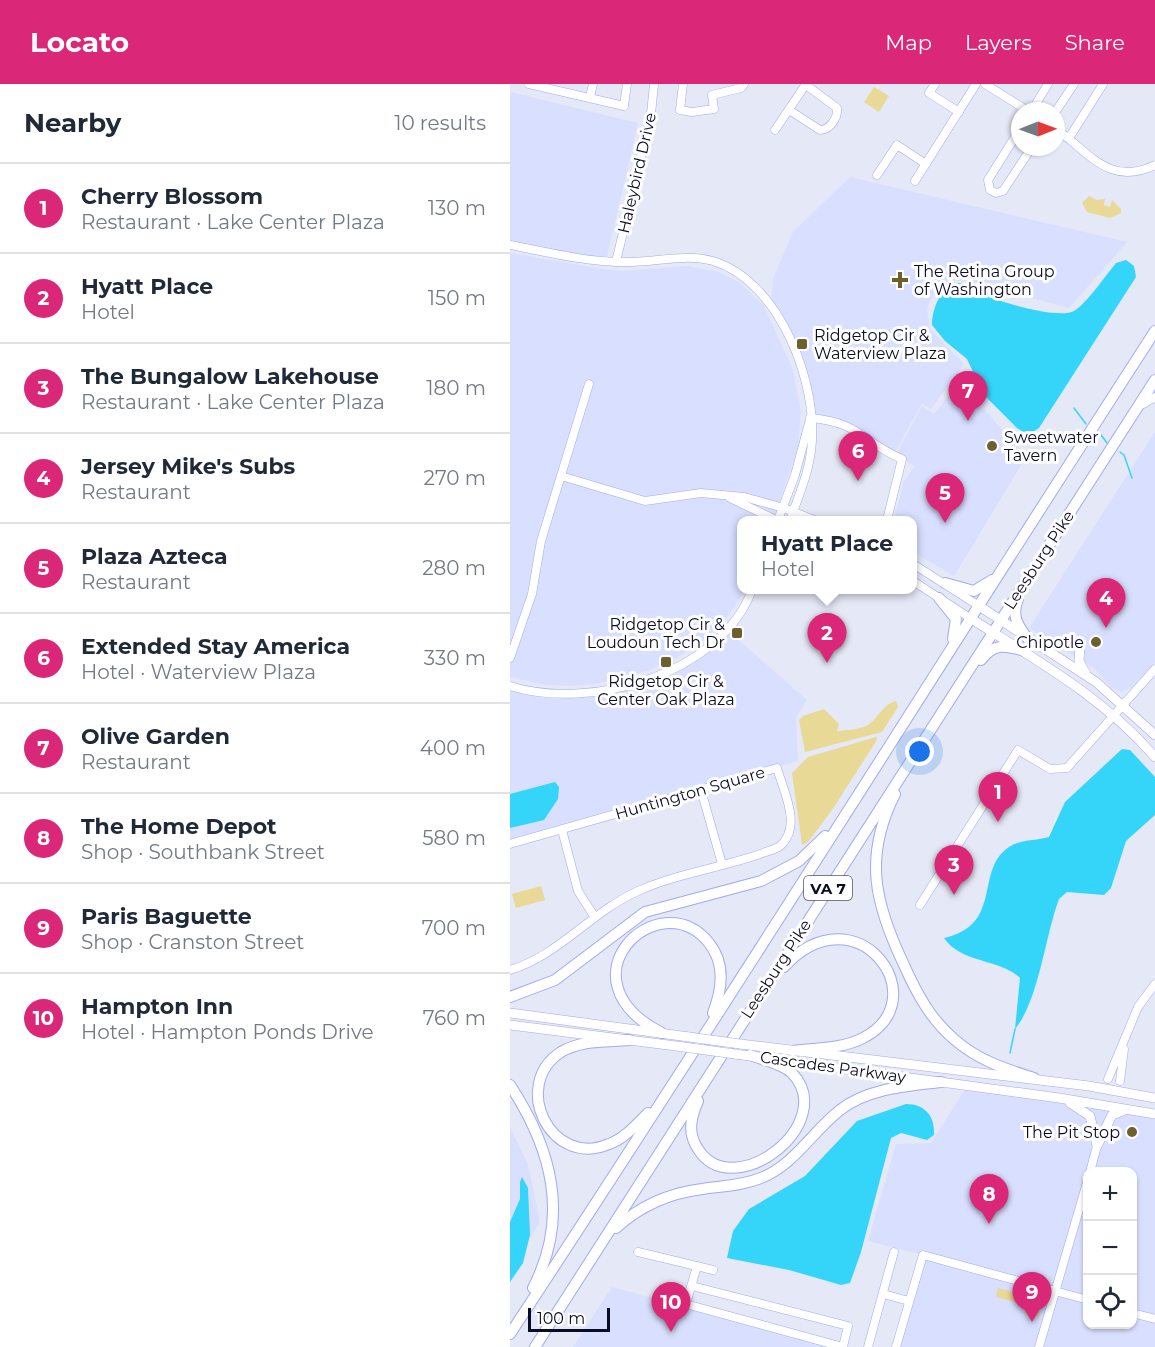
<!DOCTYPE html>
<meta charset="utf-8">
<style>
body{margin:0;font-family:Montserrat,sans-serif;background:#f6f6f7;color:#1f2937}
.controls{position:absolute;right:18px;bottom:18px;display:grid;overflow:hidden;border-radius:12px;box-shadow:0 2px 4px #0004}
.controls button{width:54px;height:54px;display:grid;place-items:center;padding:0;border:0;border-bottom:2px solid #e0e1e3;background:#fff;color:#1f2937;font:30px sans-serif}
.compass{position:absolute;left:501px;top:18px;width:54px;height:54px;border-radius:50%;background:#fff;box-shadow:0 2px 4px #0004;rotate:89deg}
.scale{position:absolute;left:18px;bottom:15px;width:82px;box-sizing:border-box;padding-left:6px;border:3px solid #0a0b24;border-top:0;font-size:16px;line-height:21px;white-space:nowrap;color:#0a0b24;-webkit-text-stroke:4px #fff;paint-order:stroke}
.you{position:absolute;left:410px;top:668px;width:21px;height:21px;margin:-15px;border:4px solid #fff;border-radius:50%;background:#1a73e8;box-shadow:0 0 0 9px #1a73e833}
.badge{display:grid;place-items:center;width:39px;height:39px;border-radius:50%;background:#db2777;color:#fff;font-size:20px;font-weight:700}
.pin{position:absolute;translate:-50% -50px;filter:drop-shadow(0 2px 3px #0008)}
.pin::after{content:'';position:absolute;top:32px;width:21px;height:18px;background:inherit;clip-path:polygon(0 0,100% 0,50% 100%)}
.popup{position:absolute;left:227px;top:432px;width:180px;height:78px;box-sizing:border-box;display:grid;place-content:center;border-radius:12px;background:#fff;filter:drop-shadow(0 2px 4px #0005);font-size:20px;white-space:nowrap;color:#747a83}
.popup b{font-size:22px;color:#1f2937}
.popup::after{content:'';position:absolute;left:50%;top:100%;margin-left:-12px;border:12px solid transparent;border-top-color:#fff}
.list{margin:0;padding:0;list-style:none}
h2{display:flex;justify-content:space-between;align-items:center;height:78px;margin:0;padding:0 24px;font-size:26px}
h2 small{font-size:20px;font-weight:400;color:#747a83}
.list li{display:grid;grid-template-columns:39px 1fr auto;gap:18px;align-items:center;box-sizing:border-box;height:90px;padding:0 24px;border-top:2px solid #e0e1e3}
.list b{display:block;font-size:22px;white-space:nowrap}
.list p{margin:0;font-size:20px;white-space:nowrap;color:#747a83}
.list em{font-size:20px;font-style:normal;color:#747a83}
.icon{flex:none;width:33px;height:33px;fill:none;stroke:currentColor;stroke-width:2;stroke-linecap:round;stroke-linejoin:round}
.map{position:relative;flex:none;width:645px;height:1263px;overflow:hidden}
header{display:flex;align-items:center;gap:36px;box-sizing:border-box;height:84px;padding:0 30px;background:#db2777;color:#fff}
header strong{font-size:28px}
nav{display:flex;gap:33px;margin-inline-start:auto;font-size:21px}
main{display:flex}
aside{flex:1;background:#fff}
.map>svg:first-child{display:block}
.built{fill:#d9dfff;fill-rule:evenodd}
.green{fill:#e8d996}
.water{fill:#34d5f9}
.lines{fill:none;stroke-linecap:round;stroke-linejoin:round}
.stream{stroke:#34d5f9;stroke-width:1.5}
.minor-casing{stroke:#a0aaef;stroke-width:9}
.major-casing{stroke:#a0aaef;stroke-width:10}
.highway-casing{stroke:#a0aaef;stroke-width:12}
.minor{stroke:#fff;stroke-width:8}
.major{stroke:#fff;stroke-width:9}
.highway{stroke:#fff;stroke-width:10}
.major-bridge-casing{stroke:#a0aaef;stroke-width:10;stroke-linecap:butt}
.major-bridge{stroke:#fff;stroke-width:9}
.poi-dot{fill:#6c612d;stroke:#fff;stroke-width:2}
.labels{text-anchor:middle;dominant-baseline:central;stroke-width:6;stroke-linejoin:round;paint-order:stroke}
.shield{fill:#fff;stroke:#545466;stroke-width:1.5}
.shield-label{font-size:15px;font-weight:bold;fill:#0a0b24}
.street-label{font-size:16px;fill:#0a0b24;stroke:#fff}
.poi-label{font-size:16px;fill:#0a0b24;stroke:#fff;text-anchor:start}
</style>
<header>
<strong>Locato</strong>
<nav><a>Map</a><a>Layers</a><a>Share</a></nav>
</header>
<main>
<aside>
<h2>Nearby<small>10 results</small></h2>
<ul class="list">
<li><span class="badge">1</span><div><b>Cherry Blossom</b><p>Restaurant · Lake Center Plaza</p></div><em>130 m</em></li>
<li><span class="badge">2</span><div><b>Hyatt Place</b><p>Hotel</p></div><em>150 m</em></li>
<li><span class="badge">3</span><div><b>The Bungalow Lakehouse</b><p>Restaurant · Lake Center Plaza</p></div><em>180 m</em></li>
<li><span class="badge">4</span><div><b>Jersey Mike's Subs</b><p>Restaurant</p></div><em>270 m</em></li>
<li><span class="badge">5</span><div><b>Plaza Azteca</b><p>Restaurant</p></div><em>280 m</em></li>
<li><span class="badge">6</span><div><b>Extended Stay America</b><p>Hotel · Waterview Plaza</p></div><em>330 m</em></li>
<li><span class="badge">7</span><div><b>Olive Garden</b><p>Restaurant</p></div><em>400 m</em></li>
<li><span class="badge">8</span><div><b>The Home Depot</b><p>Shop · Southbank Street</p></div><em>580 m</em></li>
<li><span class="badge">9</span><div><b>Paris Baguette</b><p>Shop · Cranston Street</p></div><em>700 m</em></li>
<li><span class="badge">10</span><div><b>Hampton Inn</b><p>Hotel · Hampton Ponds Drive</p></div><em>760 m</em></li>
</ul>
</aside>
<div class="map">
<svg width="645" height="1263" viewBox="0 0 645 1263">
<rect width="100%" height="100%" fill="#e5e8f6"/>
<g class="built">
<path d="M0,8L128,39L96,177L0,161Z"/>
<path d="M340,93L617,158L559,224L457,197L443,196L432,202L419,218L417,226L420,245L454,280L421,325L412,320L383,371L356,351L300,334L291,284L261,219L263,195L283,148Z"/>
<path d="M0,169L93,185L112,187L178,182L209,188L230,199L254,222L283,286L291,328L288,363L263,436H232V506H235L217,533L192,558L168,573L140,586L86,600L62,602L35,601L0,593Z"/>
<path d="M443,307L474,325L516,373L444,492L403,468V436H384L394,397L405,382L386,371L412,322L424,330Z"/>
<path d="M645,348V579L622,603L612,608L602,604L585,585L519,544Z"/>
<path d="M216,545L297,616L286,634L288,677L0,760V602L38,610L120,601L181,576Z"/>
<path d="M458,1001L645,1030V1263H386L413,1171L358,1157L386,1060L421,1059ZM578,1088H622V1240H578Z"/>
<path d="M0,1043L18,1081L30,1138L0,1186Z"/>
<path d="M102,1203L201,1230L318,1263H63Z"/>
</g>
<g class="green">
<path d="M364,3L379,12L369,28L354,18Z"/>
<path d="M579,112L587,116L595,115L594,121L600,123L602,116L611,125V129L600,134L577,128L572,119Z"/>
<path d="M386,617L388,623L372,648L295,668L289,636L293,632L314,625L329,640L327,647C336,646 348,646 356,642C368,636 372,620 386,617Z"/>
<path d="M366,653L367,656L322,726L298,758L292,761L282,689L298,673Z"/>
<path d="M31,802L35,816L6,824L2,810Z"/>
<path d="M488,1204L533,1216L528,1233L514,1229L515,1221L486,1213Z"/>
</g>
<g class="water">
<path d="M616,176L624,182L626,193L529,344L518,351L507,344L474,311L457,275L435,257L422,241C422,222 434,193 459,200C468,203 475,210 483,214C497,220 550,235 564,227C577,219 596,191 606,179Z"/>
<path d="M612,665L620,666L645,693V731L616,757L601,804L594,811L557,808L549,815C535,852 529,916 505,945L510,894C489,874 452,880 434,854C494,841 464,786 499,763C511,755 526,757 539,753L555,718Z"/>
<path d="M45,698L49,703L48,715L34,736L0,744V710Z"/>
<path d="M396,1020C415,1020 425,1032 424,1051L417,1056L391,1049L381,1054L351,1168L340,1199L331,1201L279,1186L217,1174L223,1147L239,1125L295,1092L347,1037Z"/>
<path d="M12,1093L18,1104L20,1151L13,1179L0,1198V1138L10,1115V1098Z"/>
</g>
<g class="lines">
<g class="stream">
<path d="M564,324L576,340"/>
<path d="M589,348L597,359"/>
<path d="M610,368L614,371L622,394"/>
<path d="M500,969L505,945"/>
</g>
<g class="minor-casing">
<g id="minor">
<path d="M19,0L114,22L117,0"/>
<path d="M173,0L170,26L182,28L204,25L202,11L231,4L234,0"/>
<path d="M425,0L419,9L449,28"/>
<path d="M475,0L518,27"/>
<path d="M80,13L83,0"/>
<path d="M527,18L538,0"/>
<path d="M279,26L310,46C320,46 328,34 327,24L296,1"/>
<path d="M546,27L564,0"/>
<path d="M510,45L478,96L480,106L486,109L493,107L522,63"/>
<path d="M546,45C579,68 599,103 645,81"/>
<path d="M265,46L296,0"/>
<path d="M559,54L593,0"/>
<path d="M367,91L387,61L416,80"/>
<path d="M405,97L466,0"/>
<path d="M0,161C37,168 76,178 113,178C143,179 173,169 203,177C270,197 310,302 301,367C298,391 288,414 280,436"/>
<path d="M106,178L141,30L144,0"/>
<path d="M633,320L645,313"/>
<path d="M300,334C350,338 352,358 392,375L377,436"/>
<path d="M51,392L135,417L191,409L234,413L274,424L304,436"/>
<path d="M220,414L266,436"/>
<path d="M268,436L285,391L299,339"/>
<path d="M403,480L469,522"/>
<path d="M403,497L460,534"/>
<path d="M0,574L22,510L31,457L79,300"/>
<path d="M0,602C80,627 210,591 242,506"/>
<path d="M191,706L212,780"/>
<path d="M52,746L68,807L84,832"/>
<path d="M0,760L267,684C274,709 293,743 269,763C224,782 173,787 128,807C81,828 48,872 0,886"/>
<path d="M410,821L508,666L540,685L557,684L645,585"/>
<path d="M598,995L628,923L645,900"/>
<path d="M610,997L614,965"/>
<path d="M580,1088L587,1062"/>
<path d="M128,1168L203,1186"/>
<path d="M182,1202L338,1242L333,1263"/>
<path d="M373,1210L399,1217"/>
<path d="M161,1216L333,1263"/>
<path d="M176,1220L187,1182"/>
<path d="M622,1229L645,1235"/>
<path d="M358,1263L384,1168"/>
<path d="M386,1263L413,1171L578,1216"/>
<path d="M529,1263L578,1095"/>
</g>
</g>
<g class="major-casing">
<g id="major">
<path d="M469,522L586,598L645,651"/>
<path d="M460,534C526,576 593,613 645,673"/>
<path d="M570,562L569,577L576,590"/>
<path d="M0,929L179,953"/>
<path d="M0,941L174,963"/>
<path d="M230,960L579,1002L645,1014"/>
<path d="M225,970L549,1014L645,1030"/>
<path d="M560,1019L580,1032L587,1062"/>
<path d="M588,1060L602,1031L615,1026"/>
</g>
</g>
<g class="highway-casing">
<g id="highway">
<path d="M435,499L464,507L482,496"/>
<path d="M429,514L446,535L443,555"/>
<path d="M508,515C501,532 508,542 518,555"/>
<path d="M471,576C484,559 495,561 515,567"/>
<path d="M385,710C353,773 365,820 394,881C407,910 421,936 445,956C468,976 495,985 524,994"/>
<path d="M274,883C346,804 429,915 353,954C332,965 305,964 282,967"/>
<path d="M0,913L45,896L135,828L251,797L289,777L315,752"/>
<path d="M152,949C46,895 149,797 199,859C216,880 212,906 203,929"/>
<path d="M119,956C96,958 71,956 51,968C0,1001 41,1085 99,1060C115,1054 126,1041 138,1029"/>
<path d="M0,1001C42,1065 60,1133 23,1204"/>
<path d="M188,1017C181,1033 177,1049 188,1065C223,1121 330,1039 282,989C271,979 253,976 240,971"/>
<path d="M106,1144C130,1122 160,1109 192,1105C212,1102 231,1102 251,1094C284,1081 303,1047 330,1026C358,1004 398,1002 431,998"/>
<path d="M0,1250C219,918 429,581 645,247"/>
<path d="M25,1263L645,296"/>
</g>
</g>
<use href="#minor" class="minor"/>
<use href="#major" class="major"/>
<use href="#highway" class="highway"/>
<g class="major-bridge-casing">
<g id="major-bridge">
<path d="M179,953L230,960"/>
<path d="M174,963L225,970"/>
</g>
</g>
<use href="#major-bridge" class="major-bridge"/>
</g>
<g class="poi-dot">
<path d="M387 187h6v6h6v6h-6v6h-6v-6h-6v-6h6z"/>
<rect x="286" y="254" width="12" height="12" rx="3"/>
<circle cx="482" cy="362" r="6"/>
<rect x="221" y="543" width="12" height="12" rx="3"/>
<circle cx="586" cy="558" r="6"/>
<rect x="150" y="572" width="12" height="12" rx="3"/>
<circle cx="622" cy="1048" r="6"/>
</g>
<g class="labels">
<rect class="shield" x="294" y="792" width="48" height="24" rx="4.5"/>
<g class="shield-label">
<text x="318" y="804">VA 7</text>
</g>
<g class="street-label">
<text transform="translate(127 89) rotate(-77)">Haleybird Drive</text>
<text transform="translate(529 476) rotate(-57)">Leesburg Pike</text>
<text transform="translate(180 709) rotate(-16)">Huntington Square</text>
<text transform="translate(266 885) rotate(-57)">Leesburg Pike</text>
<text transform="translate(323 983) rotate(8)">Cascades Parkway</text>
</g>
<g class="poi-label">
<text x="404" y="187">The Retina Group<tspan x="404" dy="18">of Washington</tspan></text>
<text x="304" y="251">Ridgetop Cir &amp;<tspan x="304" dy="18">Waterview Plaza</tspan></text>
<text x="494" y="353">Sweetwater<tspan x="494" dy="18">Tavern</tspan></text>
<text x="215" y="540" text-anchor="end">Ridgetop Cir &amp;<tspan x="215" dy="18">Loudoun Tech Dr</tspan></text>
<text x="574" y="558" text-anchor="end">Chipotle</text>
<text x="156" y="597" text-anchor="middle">Ridgetop Cir &amp;<tspan x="156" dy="18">Center Oak Plaza</tspan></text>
<text x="610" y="1048" text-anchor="end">The Pit Stop</text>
</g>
</g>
</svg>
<div class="controls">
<button>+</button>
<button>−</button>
<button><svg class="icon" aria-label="locate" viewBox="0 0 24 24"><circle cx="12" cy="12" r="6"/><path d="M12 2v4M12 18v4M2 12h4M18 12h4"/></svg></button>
</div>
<svg class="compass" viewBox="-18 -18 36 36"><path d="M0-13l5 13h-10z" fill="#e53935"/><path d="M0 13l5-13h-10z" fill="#747a83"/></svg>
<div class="scale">100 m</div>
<div class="you"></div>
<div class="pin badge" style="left:488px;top:738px">1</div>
<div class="pin badge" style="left:317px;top:579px">2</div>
<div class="popup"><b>Hyatt Place</b>Hotel</div>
<div class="pin badge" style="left:444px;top:811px">3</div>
<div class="pin badge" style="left:596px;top:544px">4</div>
<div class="pin badge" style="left:435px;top:439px">5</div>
<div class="pin badge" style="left:348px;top:397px">6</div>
<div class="pin badge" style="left:458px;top:337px">7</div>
<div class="pin badge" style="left:479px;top:1140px">8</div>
<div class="pin badge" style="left:522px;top:1238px">9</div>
<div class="pin badge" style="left:161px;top:1248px">10</div>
</div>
</main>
